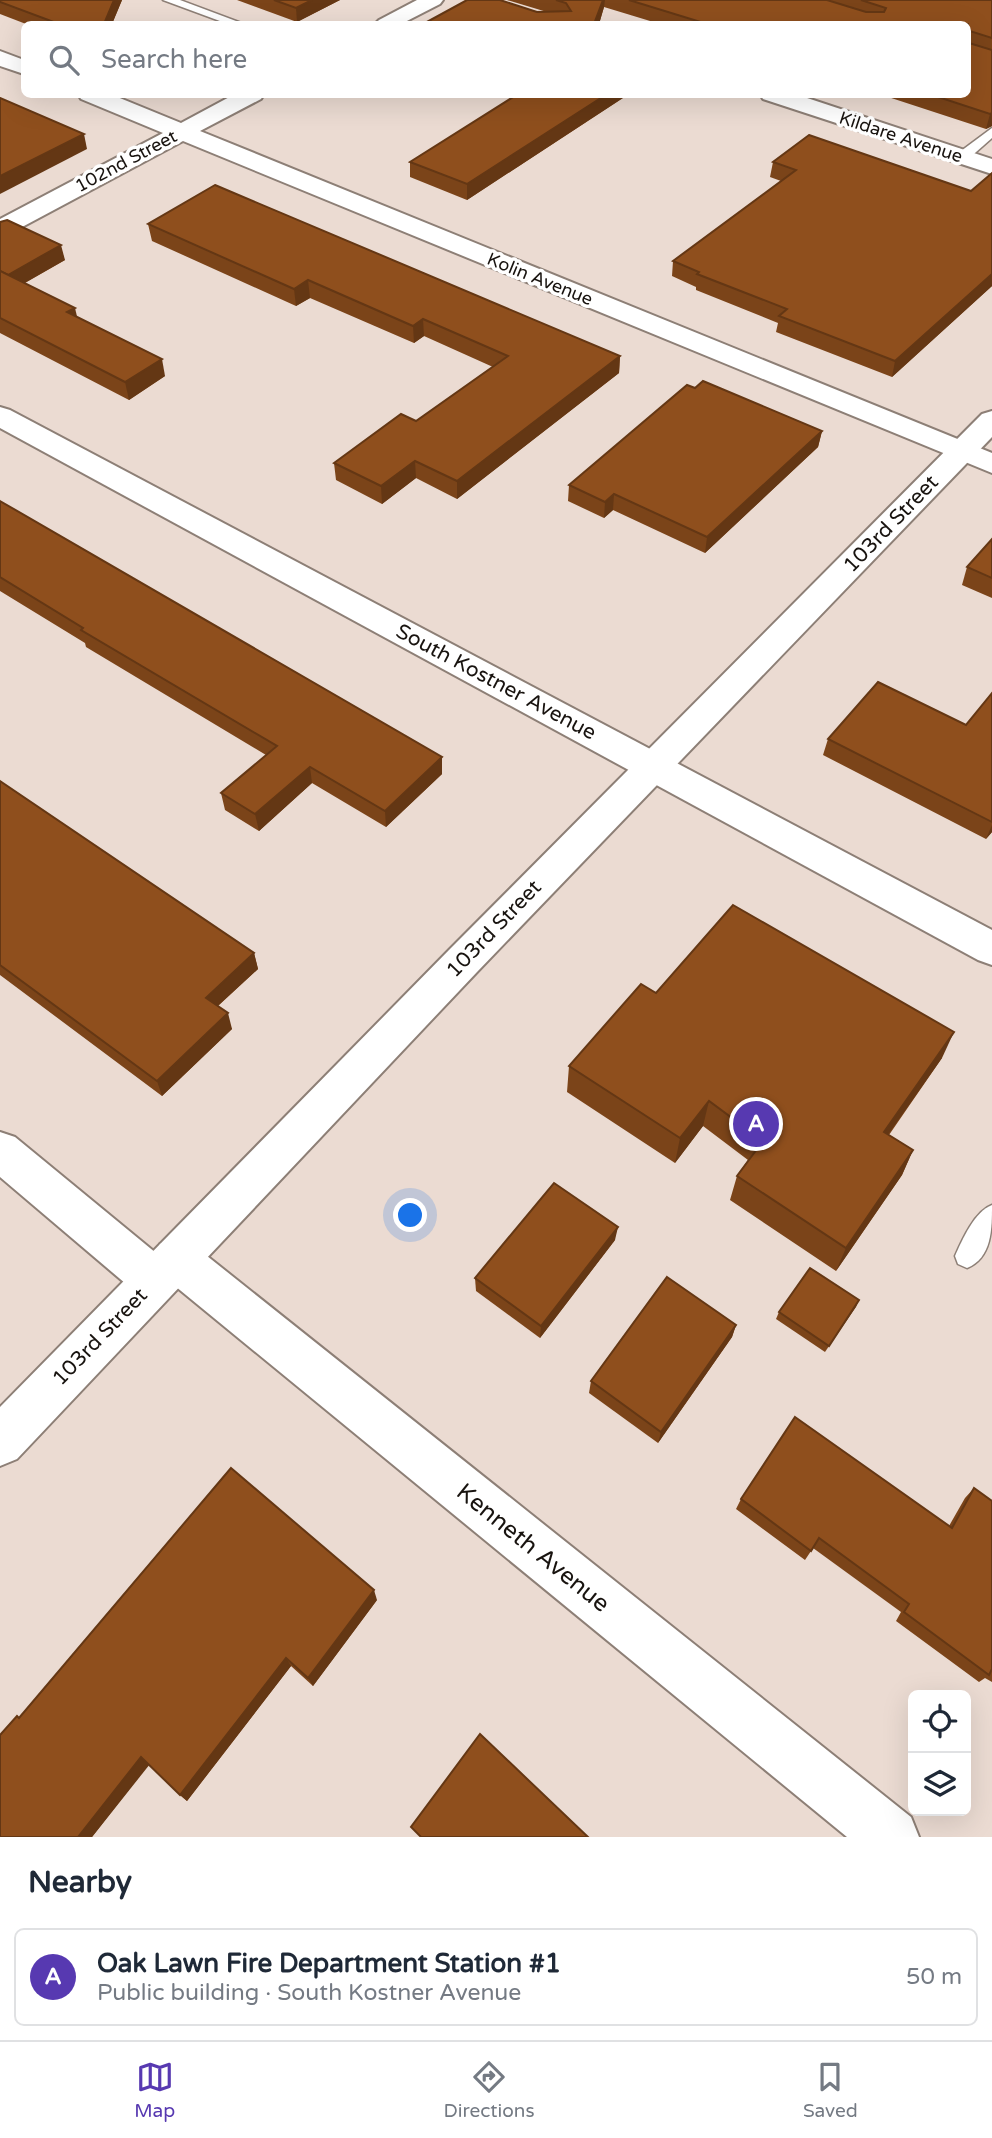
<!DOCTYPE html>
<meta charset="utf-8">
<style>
body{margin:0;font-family:"Varela Round",sans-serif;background:#f2f2f3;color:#1f2937}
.controls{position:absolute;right:21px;bottom:21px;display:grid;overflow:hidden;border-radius:10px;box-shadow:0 7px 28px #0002}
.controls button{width:63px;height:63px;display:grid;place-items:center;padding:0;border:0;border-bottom:2px solid #e0e1e3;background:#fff;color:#1f2937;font:35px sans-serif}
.you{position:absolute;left:411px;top:1216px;width:24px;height:24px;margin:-18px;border:5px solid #fff;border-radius:50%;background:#1a73e8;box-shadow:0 0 0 10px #1a73e833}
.badge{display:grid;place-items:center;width:46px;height:46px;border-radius:50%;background:#5739b1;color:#fff;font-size:23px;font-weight:700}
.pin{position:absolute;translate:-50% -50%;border:4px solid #fff;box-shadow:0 2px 7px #0006}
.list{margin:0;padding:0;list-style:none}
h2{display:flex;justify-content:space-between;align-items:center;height:91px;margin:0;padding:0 28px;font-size:30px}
h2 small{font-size:23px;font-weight:400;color:#747a83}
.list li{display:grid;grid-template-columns:46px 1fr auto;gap:21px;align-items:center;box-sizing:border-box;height:98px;margin:0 14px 14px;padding:0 14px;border:2px solid #e0e1e3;border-radius:10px}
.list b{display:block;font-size:26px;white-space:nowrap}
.list p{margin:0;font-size:23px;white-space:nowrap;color:#747a83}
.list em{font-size:23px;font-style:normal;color:#747a83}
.icon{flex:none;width:38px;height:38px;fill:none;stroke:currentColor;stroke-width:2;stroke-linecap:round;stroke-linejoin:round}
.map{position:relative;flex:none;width:992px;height:1837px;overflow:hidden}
.search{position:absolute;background:#fff;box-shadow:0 7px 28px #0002;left:21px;right:21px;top:21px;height:77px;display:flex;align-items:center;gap:18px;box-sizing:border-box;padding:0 24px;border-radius:10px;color:#747a83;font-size:26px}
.sheet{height:203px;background:#fff}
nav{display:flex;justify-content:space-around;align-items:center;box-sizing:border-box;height:98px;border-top:2px solid #e0e1e3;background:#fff;font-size:19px;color:#747a83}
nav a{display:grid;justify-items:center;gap:4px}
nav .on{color:#5739b1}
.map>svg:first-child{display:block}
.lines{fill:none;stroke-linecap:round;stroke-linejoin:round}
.lane-casing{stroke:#8d7f76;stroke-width:3}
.street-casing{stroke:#8d7f76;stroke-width:4}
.secondary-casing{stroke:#8d7f76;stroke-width:4}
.lane{fill:#fff;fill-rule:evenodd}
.street{fill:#fff;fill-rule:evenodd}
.secondary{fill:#fff;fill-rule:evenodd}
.wall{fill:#7b4419}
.shaded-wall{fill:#643714}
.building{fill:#8f4f1d;stroke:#643714;stroke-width:2}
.labels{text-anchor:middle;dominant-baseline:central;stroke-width:7;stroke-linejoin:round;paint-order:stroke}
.far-street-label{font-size:18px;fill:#18130f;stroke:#fff}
.street-label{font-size:21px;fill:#18130f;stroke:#fff}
.near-street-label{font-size:24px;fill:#18130f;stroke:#fff}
</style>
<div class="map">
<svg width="992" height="1837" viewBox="0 0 992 1837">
<rect width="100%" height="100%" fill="#ebdbd2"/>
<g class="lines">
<g class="lane-casing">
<g id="lane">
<path d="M163,0H180L244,24H228Z"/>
<path d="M992,128V138L967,160H957V154Z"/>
<path d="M992,1205C992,1228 992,1258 967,1268L958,1264L955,1256C962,1240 975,1211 992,1205Z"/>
</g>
</g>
<g class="street-casing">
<g id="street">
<path d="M417,0H443L440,4L401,24H375L379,20Z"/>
<path d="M0,51L24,60V74L0,66Z"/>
<path d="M78,94H110L181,123L235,94H264L261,99L200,131L992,453V473L183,141L9,234L0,237V219L163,133L81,99Z"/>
<path d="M760,94H795L992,159V174L763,99Z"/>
<path d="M0,407L10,410L992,930V965L978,960L0,428Z"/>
<path d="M0,1132L15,1137L156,1253L160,1244L176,1238L192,1244L911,1817L919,1837H847L175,1286L171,1295L155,1302L139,1295L0,1177Z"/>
</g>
</g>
<g class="secondary-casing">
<path id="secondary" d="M992,411V437L477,972L17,1459L0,1466V1407L449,950L982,414Z"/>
</g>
<use href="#lane" class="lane"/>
<use href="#street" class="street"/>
<use href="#secondary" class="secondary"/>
</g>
<g class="wall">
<path d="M0,0H122L112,24H26L0,14Z"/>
<path d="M237,0H340L297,22Z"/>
<path d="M507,0H992V126L986,129L879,94H968V24H660L604,7L599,24H425V23L547,12Z"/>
<path d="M518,94H629L467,200L410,177V162Z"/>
<path d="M773,162L971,191L992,173V286L892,377L776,332L778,323L696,290V287L672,276L673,261L781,181L770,177Z"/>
<path d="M0,222L65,260L25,283L165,376L129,400L0,333Z"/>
<path d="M148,224L620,356L619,373L457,499L416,478L382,504L336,480L334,463L416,421L493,367L424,336L414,343L310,298L296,306L152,241Z"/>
<path d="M822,431L818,447L705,553L613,510L604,518L568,501L569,485Z"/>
<path d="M0,501L442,757V774L386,827L312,783L259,831L225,810L221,793L266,755L86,647L85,643L0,591Z"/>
<path d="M992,539V598L962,585L967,567Z"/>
<path d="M992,693V832L986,839L823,755L828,739L966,725Z"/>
<path d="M0,781L254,953L258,969L218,1006L232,1029L162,1096L0,975Z"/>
<path d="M656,993L942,1058L889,1135L913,1150L902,1175L836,1271L730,1200L737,1176L748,1160L703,1126L675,1163L567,1092L569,1066Z"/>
<path d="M615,1240L540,1338L476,1291L475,1278Z"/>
<path d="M859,1300L825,1352L776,1319L779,1312Z"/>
<path d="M736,1325L732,1337L658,1443L589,1393L591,1381Z"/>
<path d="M974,1488L992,1501V1682L985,1678L979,1682L896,1621L901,1612L813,1548L805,1560L736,1509L741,1499L949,1526L965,1498Z"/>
<path d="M377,1600L313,1686L291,1666L187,1801L180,1795L149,1764L92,1837L20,1717Z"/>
</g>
<g class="shaded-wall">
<path d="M114,0H122L112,24H104Z"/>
<path d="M312,0H340L297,22L296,8Z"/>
<path d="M603,0H605L604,7L599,24H594Z"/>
<path d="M607,94H629L467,200V184Z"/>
<path d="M992,113V126L986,129L990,114Z"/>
<path d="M84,134L87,149L0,194V176Z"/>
<path d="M61,245L65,260L12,290L8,275Z"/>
<path d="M992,274V286L892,377L895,361Z"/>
<path d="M308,280L310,298L296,306L294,289Z"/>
<path d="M75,308L79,325L67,312Z"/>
<path d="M423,319L424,336L414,343L413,326Z"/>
<path d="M620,356L619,373L457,499V481Z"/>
<path d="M162,359L165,376L129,400L125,382Z"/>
<path d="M822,431L818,447L705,553L707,537Z"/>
<path d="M415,461L416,478L382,504L381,486Z"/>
<path d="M614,494L613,510L604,518L605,502Z"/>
<path d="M442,757V774L386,827L385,811Z"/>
<path d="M310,767L312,783L259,831L255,814Z"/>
<path d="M992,825V832L986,839Z"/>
<path d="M254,953L258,969L210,1013L206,998Z"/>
<path d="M228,1013L232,1029L162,1096L157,1081Z"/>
<path d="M954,1032L942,1058L873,1156L884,1132Z"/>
<path d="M709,1101L703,1126L675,1163L680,1138Z"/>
<path d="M913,1150L902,1175L836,1271L846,1248Z"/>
<path d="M618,1227L615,1240L540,1338L541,1326Z"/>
<path d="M859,1300L856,1307L825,1352L829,1346Z"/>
<path d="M736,1325L732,1337L658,1443L661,1432Z"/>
<path d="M374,1590L377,1600L313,1686L308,1678Z"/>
<path d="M286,1658L291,1666L187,1801L180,1795Z"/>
<path d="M141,1757L150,1764L92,1837H78Z"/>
</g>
<g class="building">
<path d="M0,0H114L104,24H59L0,2Z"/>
<path d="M274,0H312L296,8Z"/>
<path d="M467,0H500L537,12L571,11L566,3L556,0H603L594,24H429L425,23Z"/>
<path d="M629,0H827L866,12H884L886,8L861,0H992V38L970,31L969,43L992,50V113L990,114L929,94H968V24H707Z"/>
<path d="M518,94H607L467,184L410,162Z"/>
<path d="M0,98L84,134L0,176Z"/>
<path d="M809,135L971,191L992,173V274L895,361L779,316L787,309L697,274L699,272L673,261L796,170L773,162Z"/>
<path d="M215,185L620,356L457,481L415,461L381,486L334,463L401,414L416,421L508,356L423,319L413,326L308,280L294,289L148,224Z"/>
<path d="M7,220L61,245L8,275L0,271V222Z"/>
<path d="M0,271L75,308L67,312L162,359L125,382L0,318Z"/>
<path d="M703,381L822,431L707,537L614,494L605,502L569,485L687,385L695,388Z"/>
<path d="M0,501L442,757L385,811L310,767L255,814L221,793L277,746L81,630L83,628L0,577Z"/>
<path d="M992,539V578L967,567Z"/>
<path d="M878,682L966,725L992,693V822L828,739Z"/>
<path d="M0,781L254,953L206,998L228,1013L157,1081L0,965Z"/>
<path d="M733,905L954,1032L884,1132L913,1150L846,1248L737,1176L763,1141L709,1101L680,1138L569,1066L641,984L656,993Z"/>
<path d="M554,1183L618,1227L541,1326L475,1278Z"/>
<path d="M810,1268L859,1300L829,1346L779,1312Z"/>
<path d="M667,1277L736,1325L661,1432L591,1381Z"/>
<path d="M795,1417L952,1528L974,1488L992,1501V1669L989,1675L904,1612L909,1604L819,1538L811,1551L741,1499Z"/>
<path d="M231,1468L374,1590L308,1678L286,1658L180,1795L141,1757L78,1837H0V1735L17,1716L19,1718Z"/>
<path d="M480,1734L588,1837H421L411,1827Z"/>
</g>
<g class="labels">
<g class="far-street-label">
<text transform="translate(901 137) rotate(18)">Kildare Avenue</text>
<text transform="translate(126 161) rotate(-28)">102nd Street</text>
<text transform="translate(540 279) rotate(22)">Kolin Avenue</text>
</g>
<g class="street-label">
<text transform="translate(891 524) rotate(-46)">103rd Street</text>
<text transform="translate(496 682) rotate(28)">South Kostner Avenue</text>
<text transform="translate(494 929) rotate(-46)">103rd Street</text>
<text transform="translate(100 1337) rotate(-46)">103rd Street</text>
</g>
<g class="near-street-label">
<text transform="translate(533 1548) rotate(39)">Kenneth Avenue</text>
</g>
</g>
</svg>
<div class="controls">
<button><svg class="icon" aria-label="locate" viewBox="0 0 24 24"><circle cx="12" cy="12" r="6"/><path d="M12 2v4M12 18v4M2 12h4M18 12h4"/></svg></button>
<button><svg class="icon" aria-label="layers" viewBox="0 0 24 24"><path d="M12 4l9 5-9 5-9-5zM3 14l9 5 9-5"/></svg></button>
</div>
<div class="you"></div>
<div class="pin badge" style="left:756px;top:1124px">A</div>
<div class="search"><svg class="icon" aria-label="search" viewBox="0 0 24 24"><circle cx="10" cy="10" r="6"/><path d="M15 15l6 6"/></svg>Search here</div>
</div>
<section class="sheet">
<h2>Nearby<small></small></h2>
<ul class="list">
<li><span class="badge">A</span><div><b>Oak Lawn Fire Department Station #1</b><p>Public building · South Kostner Avenue</p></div><em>50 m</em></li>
</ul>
</section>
<nav>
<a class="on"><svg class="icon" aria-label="map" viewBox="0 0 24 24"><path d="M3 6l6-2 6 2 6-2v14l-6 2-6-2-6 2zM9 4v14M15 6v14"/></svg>Map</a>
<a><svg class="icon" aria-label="directions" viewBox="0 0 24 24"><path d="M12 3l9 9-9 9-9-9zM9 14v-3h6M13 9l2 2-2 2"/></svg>Directions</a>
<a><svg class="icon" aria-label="saved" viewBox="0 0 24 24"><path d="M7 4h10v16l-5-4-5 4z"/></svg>Saved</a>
</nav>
